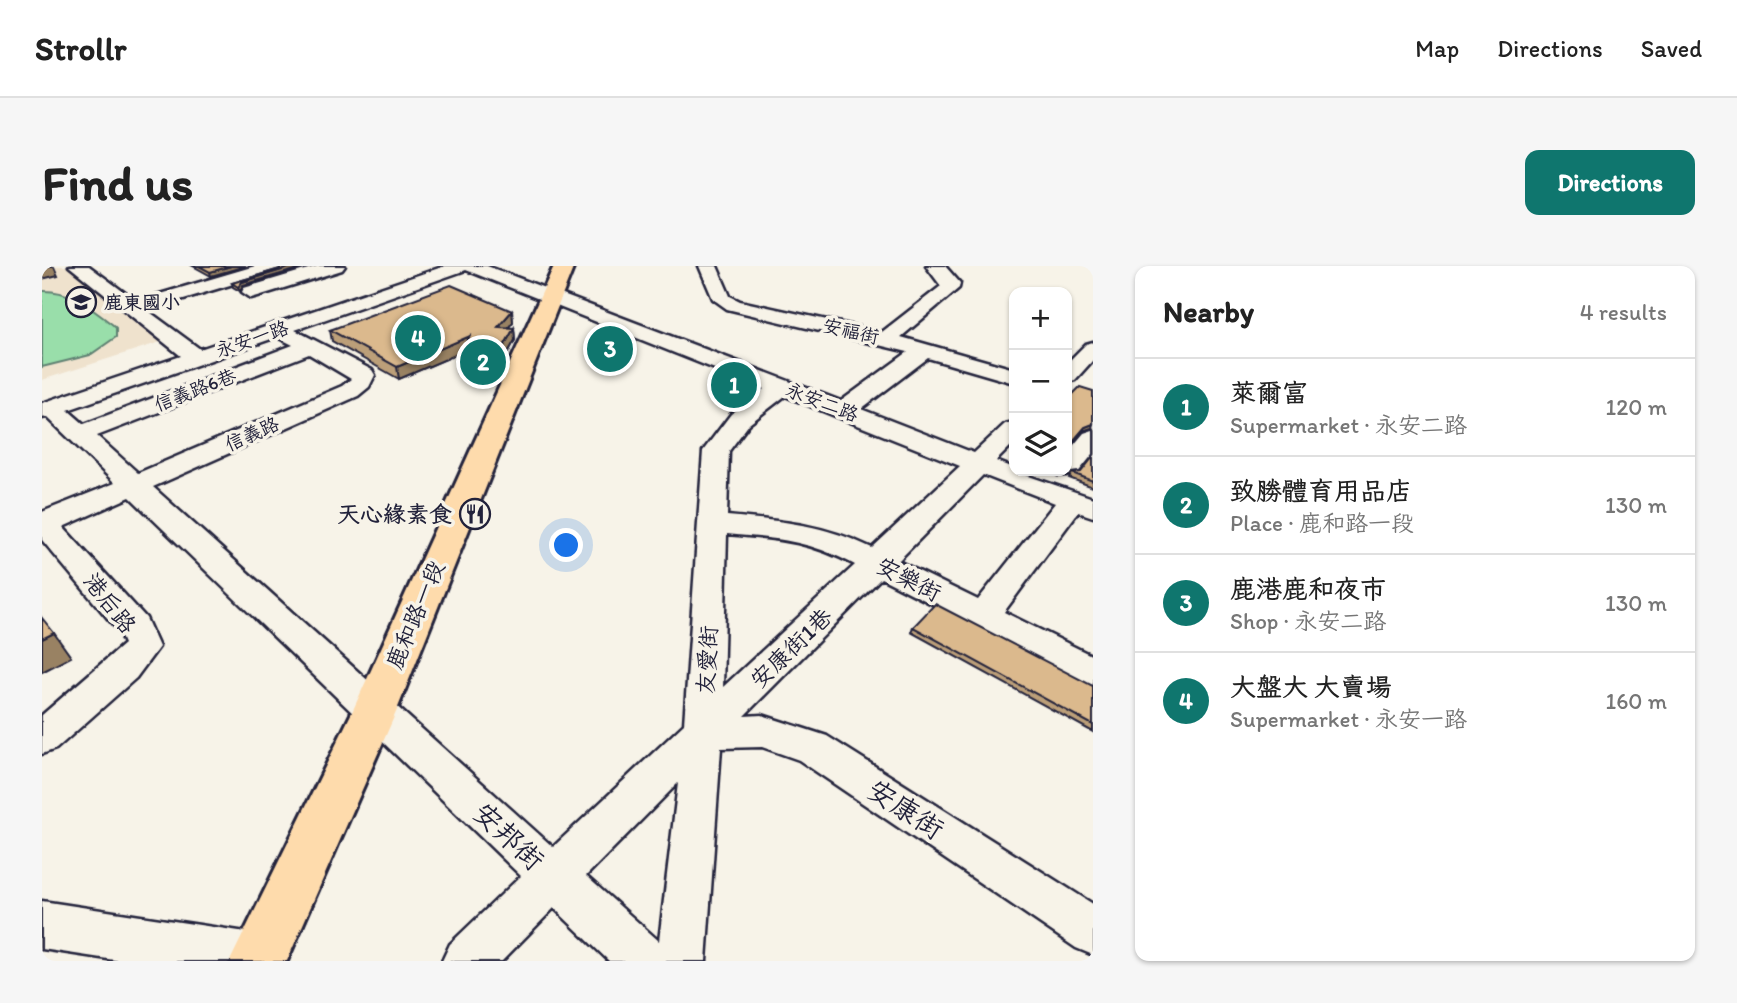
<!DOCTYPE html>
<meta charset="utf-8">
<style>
body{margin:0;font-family:Itim,"LXGW WenKai TC",sans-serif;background:#f6f6f6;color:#222}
.controls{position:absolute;right:21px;top:21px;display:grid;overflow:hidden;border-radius:14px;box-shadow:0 2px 5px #0004}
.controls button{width:63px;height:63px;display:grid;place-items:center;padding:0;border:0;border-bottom:2px solid #e0e0e0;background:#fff;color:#222;font:35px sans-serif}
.you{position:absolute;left:525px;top:280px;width:24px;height:24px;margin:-18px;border:5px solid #fff;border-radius:50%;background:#1a73e8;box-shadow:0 0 0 10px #1a73e833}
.badge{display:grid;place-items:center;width:46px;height:46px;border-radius:50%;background:#0f766e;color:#fff;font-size:23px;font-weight:700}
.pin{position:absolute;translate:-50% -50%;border:4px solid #fff;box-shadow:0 2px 7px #0006}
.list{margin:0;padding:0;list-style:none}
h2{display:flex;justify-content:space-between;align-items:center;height:91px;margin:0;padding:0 28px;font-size:30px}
h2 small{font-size:23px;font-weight:400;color:#767676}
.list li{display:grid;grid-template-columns:46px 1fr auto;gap:21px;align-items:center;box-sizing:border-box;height:98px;padding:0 28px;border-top:2px solid #e0e0e0}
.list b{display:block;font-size:26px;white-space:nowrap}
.list p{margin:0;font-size:23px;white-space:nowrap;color:#767676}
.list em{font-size:23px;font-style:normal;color:#767676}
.icon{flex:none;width:38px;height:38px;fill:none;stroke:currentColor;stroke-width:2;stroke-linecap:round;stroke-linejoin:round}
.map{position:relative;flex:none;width:1051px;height:695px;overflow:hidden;border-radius:14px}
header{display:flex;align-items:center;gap:42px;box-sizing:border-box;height:98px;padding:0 35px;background:#fff;border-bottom:2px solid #e0e0e0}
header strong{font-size:33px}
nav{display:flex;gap:38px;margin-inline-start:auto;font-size:24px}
.intro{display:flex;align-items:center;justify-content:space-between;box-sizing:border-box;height:168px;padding:0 42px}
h1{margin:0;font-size:49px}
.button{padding:18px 32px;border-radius:14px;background:#0f766e;color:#fff;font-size:24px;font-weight:700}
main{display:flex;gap:42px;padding:0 42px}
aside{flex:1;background:#fff;border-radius:14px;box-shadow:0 2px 5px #0004}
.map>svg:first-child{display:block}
.built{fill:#efe2cd}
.green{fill:#99deaa;stroke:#5e8072;stroke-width:2}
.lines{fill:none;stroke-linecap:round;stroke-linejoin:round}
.minor-casing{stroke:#22223b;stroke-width:5}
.major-casing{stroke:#22223b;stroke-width:6}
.minor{fill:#f7f3e8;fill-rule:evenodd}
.major{fill:#fedbac;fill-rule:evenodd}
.wall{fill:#bc9f79;stroke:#22223b;stroke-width:2}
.shaded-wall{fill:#998263;stroke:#22223b;stroke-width:2}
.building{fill:#dbb98d;stroke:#22223b;stroke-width:2}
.labels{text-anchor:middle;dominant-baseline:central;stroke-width:7;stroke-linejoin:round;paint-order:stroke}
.far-poi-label{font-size:19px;font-weight:bold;fill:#22223b;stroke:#f7f3e8;text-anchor:start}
.far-street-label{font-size:19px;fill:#22223b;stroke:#f7f3e8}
.poi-label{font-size:23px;font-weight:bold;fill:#22223b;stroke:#f7f3e8;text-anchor:end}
.street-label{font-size:23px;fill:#22223b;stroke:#f7f3e8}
.near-street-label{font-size:28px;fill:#22223b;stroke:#f7f3e8}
</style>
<header>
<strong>Strollr</strong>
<nav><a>Map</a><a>Directions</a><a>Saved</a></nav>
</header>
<div class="intro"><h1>Find us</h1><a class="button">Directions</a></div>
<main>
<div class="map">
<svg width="1051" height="695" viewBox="0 0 1051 695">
<rect width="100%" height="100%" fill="#f7f3e8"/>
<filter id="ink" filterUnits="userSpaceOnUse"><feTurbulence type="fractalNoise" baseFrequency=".0143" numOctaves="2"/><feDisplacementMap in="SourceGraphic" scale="14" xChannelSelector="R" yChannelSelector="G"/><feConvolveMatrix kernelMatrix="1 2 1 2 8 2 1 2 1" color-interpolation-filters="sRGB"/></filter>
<g filter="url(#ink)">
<path class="built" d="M0,0H27L131,72L0,114Z"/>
<path class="green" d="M0,25C30,24 48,42 71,59L74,62V71L48,89L0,101Z"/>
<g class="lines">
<g class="minor-casing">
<g id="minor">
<path d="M27,0H47L94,35L213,0H241L238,4L105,44L158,83L403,0H445L799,135L866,86L685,43L671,33L657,0H675L688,30L698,35L840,66L899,20L884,0H903L918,17L917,22L859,71L972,103V117L886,92L819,143L932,187L963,158L972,156V177L954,195L972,202V205L1051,232V251L1036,246L962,346L1051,390V420L839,312L702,450L720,449L785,470L1051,638V689L1034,682L757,494L720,481L679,482L664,695H567L512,642L460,695H400L408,678L479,610L88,231L21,261L104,352L117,381L94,412L14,483L0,488V449L82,378L77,366L0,274V246L73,217L5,151L0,152V137L139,90ZM424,4L723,123L689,148L661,185L642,458L511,581L111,221L316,130L327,121L333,109L330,104L253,64ZM235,71L251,79L42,158L26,144ZM267,88L309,113L300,120L96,207L55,170ZM743,130L918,200L830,282C781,258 739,255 685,250L687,185L707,158ZM941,209L1013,237L936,334L856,295ZM685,268C737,273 766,274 813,299L681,421ZM636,517L617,675L544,610Z"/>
<path d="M276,0H303L300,4L216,30L209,32L200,26L202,22Z"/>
<path d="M1051,76V94L1033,114L1025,116V97L1044,78Z"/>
<path d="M1051,164V188L1034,209H1016L1013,205H1025V187L1042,167Z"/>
<path d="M0,635L217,668L234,675L241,692L240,695H79L0,683Z"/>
</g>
</g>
<g class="major-casing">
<path id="major" d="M512,0H532L355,444L245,695H188L311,444Z"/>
</g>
<use href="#minor" class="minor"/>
<use href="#major" class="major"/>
</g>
<g class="wall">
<path d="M151,0H204L169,10Z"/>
<path d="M239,0H267L201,19L198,25L191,21L190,17L238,3Z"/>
<path d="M470,45L471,56L466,62H472L473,74L457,103H432L424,113L415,107L414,94L418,87L357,113L290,75L288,64Z"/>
<path d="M1051,191V221L1027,212L1030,207L1039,206Z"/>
<path d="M871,361L1051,420V466L869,366Z"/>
</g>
<g class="shaded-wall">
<path d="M3,0H12L16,9L0,13V1Z"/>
<path d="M189,0H204L169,10L168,6Z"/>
<path d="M253,0H267L201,19L198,25L196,21L200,16Z"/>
<path d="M470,45L471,56L457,73L456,61Z"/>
<path d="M472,62L473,74L457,103L456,91Z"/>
<path d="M428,70L430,82L357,113L355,101Z"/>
<path d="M430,91L432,103L424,113L422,100Z"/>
<path d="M1051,158L1050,162L1040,165L1025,183L1026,181L1043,161Z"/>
<path d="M12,367L29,391L0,406V373Z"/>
</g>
<g class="building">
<path d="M157,0H189L168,6Z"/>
<path d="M239,0H253L200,16L196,21L190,17L238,3Z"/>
<path d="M409,19L470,45L456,61L472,62L456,91H430L422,100L414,94L428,70L355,101L288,64Z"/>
<path d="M1038,121L1051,125V158L1043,161L1026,181L1025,198V134Z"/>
<path d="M1051,191V215L1030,207L1039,206Z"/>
<path d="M893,338L1051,420V459L871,361Z"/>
<path d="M0,352L12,367L0,373Z"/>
</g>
</g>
<defs>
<g id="school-ring" transform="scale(1.575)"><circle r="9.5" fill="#f7f3e8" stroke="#22223b" stroke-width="1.5"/><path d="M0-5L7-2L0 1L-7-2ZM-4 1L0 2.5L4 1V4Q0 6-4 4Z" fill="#22223b"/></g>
<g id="restaurant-ring" transform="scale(1.575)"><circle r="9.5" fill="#f7f3e8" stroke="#22223b" stroke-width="1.5"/><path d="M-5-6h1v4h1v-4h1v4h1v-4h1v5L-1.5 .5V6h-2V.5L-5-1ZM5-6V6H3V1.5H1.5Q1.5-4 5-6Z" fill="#22223b"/></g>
</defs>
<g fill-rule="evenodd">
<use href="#school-ring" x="39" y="36"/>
<use href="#restaurant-ring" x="433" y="248"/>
</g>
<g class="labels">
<g class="far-poi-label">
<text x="62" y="36">鹿東國小</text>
</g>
<g class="far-street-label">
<text transform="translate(809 65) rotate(13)">安福街</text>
<text transform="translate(210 73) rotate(-19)">永安一路</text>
<text transform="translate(153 124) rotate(-21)">信義路6巷</text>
<text transform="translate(780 136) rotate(21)">永安二路</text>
<text transform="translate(210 168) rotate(-24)">信義路</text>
</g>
<g class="poi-label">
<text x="410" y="248">天心緣素食</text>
</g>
<g class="street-label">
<text transform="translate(867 313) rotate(27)">安樂街</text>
<text transform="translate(68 337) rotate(52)">港后路</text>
<text transform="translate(373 349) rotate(-67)">鹿和路一段</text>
<text transform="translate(749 382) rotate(-44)">安康街1巷</text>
<text transform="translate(665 394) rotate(-87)">友愛街</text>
</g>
<g class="near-street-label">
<text transform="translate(864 543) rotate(33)">安康街</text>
<text transform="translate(467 570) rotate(43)">安邦街</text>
</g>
</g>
</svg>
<div class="controls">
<button>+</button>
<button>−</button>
<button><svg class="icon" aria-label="layers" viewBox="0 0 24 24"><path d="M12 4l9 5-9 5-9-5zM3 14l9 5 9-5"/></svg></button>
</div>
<div class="you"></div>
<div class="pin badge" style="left:692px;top:119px">1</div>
<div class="pin badge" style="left:441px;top:96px">2</div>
<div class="pin badge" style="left:568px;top:83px">3</div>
<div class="pin badge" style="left:376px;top:72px">4</div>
</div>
<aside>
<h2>Nearby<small>4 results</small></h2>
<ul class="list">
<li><span class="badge">1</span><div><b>萊爾富</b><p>Supermarket · 永安二路</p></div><em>120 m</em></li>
<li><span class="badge">2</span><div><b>致勝體育用品店</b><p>Place · 鹿和路一段</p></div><em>130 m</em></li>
<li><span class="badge">3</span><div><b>鹿港鹿和夜市</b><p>Shop · 永安二路</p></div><em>130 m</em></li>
<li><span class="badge">4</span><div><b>大盤大 大賣場</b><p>Supermarket · 永安一路</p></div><em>160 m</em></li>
</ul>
</aside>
</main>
